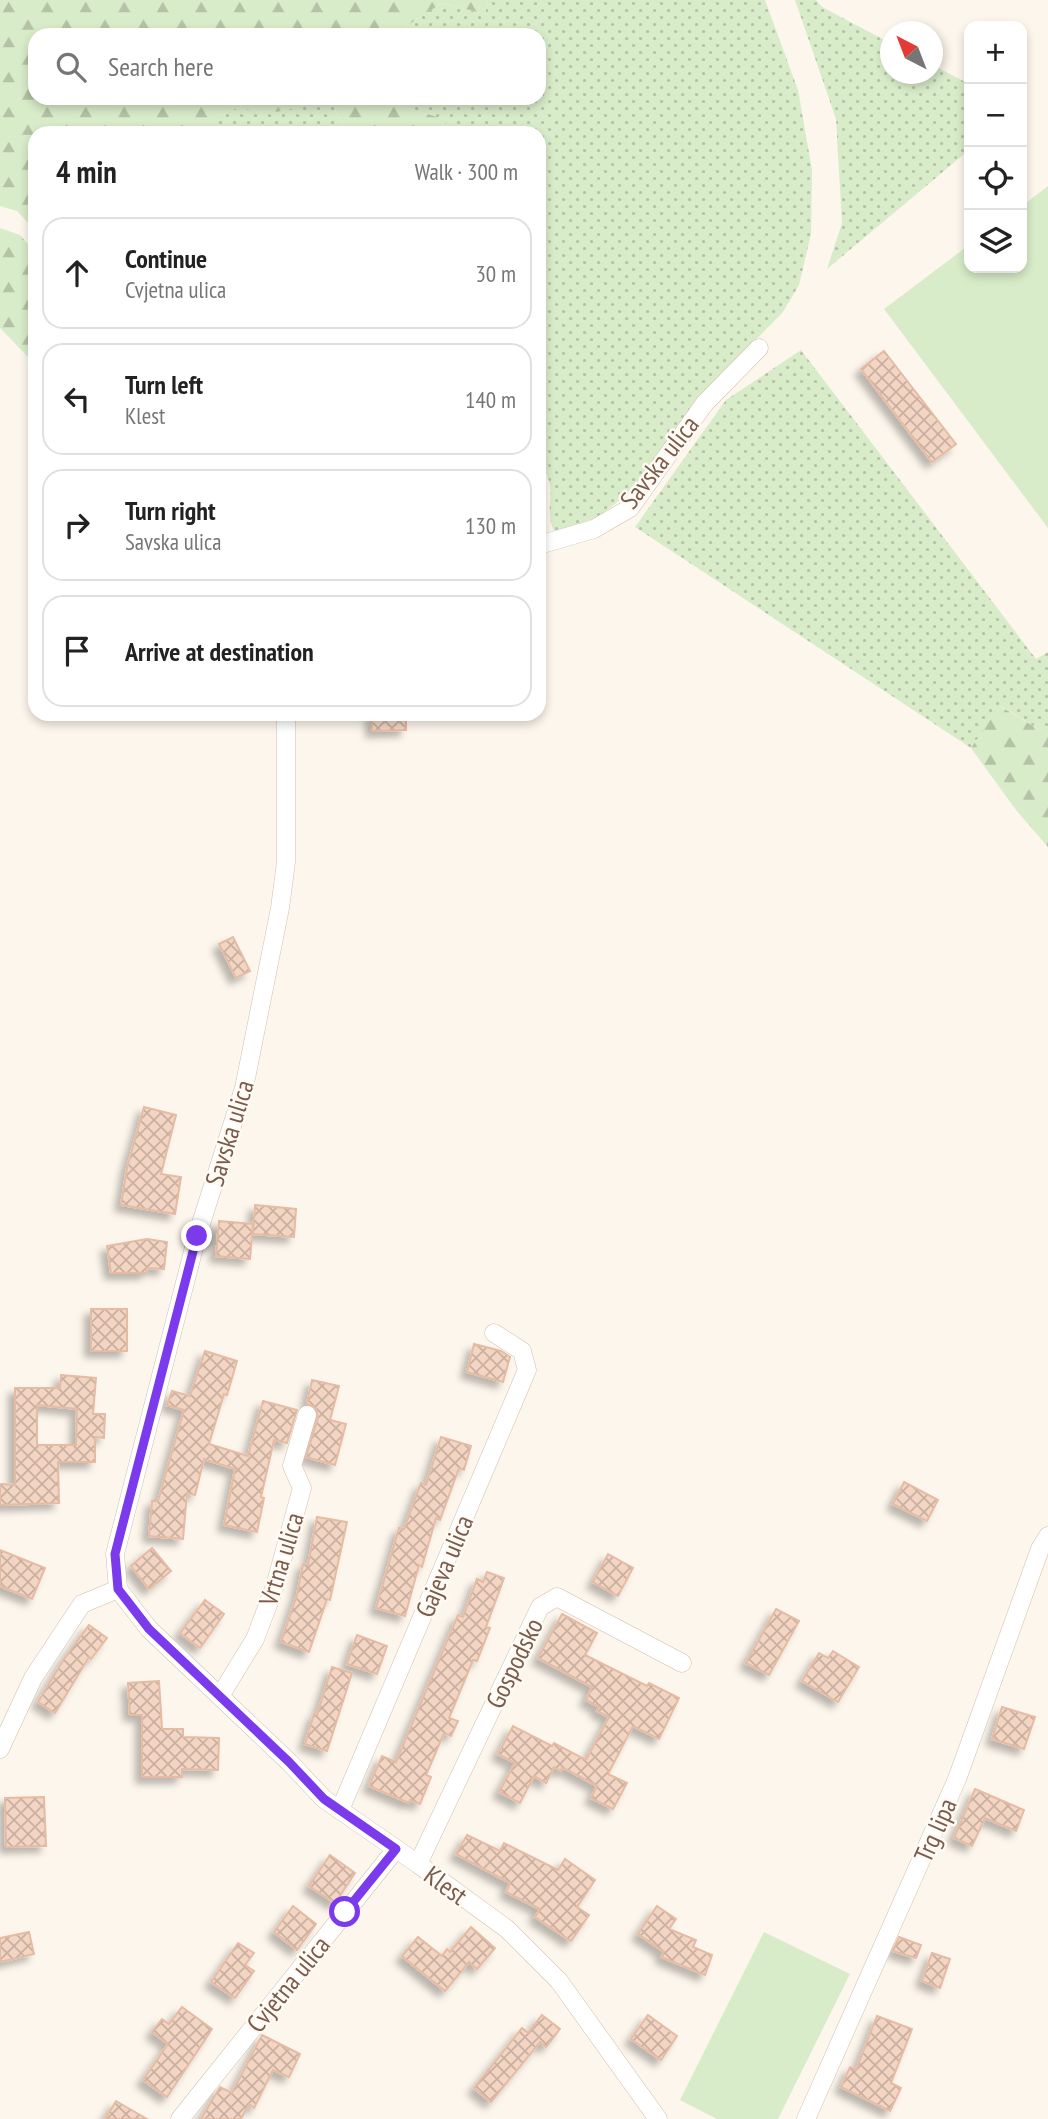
<!DOCTYPE html>
<meta charset="utf-8">
<style>
body{margin:0;font-family:"PT Sans Narrow",sans-serif;background:#f6f6f6;color:#222}
.controls{position:absolute;right:21px;top:21px;display:grid;overflow:hidden;border-radius:14px;box-shadow:0 4px 10px #0003}
.controls button{width:63px;height:63px;display:grid;place-items:center;padding:0;border:0;border-bottom:2px solid #e0e0e0;background:#fff;color:#222;font:35px sans-serif}
.compass{position:absolute;left:880px;top:21px;width:63px;height:63px;border-radius:50%;background:#fff;box-shadow:0 4px 10px #0003;rotate:318deg}
.stop{position:absolute;width:21px;height:21px;margin:-16px;border:5px solid #7c3aed;border-radius:50%;background:#fff}
.stop.end{background:#7c3aed;border-color:#fff;box-shadow:0 2px 7px #0008}
.list{margin:0;padding:0;list-style:none}
h2{display:flex;justify-content:space-between;align-items:center;height:91px;margin:0;padding:0 28px;font-size:30px}
h2 small{font-size:23px;font-weight:400;color:#767676}
.list li{display:grid;grid-template-columns:46px 1fr auto;gap:21px;align-items:center;box-sizing:border-box;height:112px;margin:0 14px 14px;padding:0 14px;border:2px solid #e0e0e0;border-radius:21px}
.list b{display:block;font-size:26px;white-space:nowrap}
.list p{margin:0;font-size:23px;white-space:nowrap;color:#767676}
.list em{font-size:23px;font-style:normal;color:#767676}
.icon{flex:none;width:38px;height:38px;fill:none;stroke:currentColor;stroke-width:2;stroke-linecap:round;stroke-linejoin:round}
.map{position:relative;flex:none;width:1048px;height:2119px;overflow:hidden}
.search{position:absolute;background:#fff;box-shadow:0 4px 10px #0003;left:28px;top:28px;width:518px;height:77px;display:flex;align-items:center;gap:18px;box-sizing:border-box;padding:0 24px;border-radius:21px;color:#767676;font-size:26px}
.panel{position:absolute;background:#fff;box-shadow:0 4px 10px #0003;left:28px;top:126px;width:518px;height:595px;border-radius:21px}
.map>svg:first-child{display:block}
.grass{fill:url(#grass-dots)}
.forest{fill:url(#forest-firs)}
.pitch{fill:#d8ecc9}
.building{fill:url(#building-cross-hatch);stroke:#e6bba3;stroke-width:2;fill-rule:evenodd;filter:url(#shadow)}
.lines{fill:none;stroke-linecap:round;stroke-linejoin:round}
.street-casing{stroke:#d1beb0;stroke-width:19}
.street{stroke:#fff;stroke-width:18}
.route{stroke:#7c3aed;stroke-width:9}
.labels{text-anchor:middle;dominant-baseline:central;stroke-width:5;stroke-linejoin:round;paint-order:stroke}
.street-label{font-size:26px;fill:#7a5c4d;stroke:#fffaf3}
</style>
<div class="map">
<svg width="1048" height="2119" viewBox="0 0 1048 2119">
<defs>
<pattern id="grass-dots" width="8" height="8" patternUnits="userSpaceOnUse" patternTransform="scale(1.75)"><rect width="8" height="8" fill="#d8ecc9"/><path d="M2 2h.1M6 6h.1" fill="none" stroke="#b4c2a5" stroke-width="1.8" stroke-linecap="round"/></pattern>
<pattern id="forest-firs" width="22" height="20" patternUnits="userSpaceOnUse" patternTransform="scale(1.75)"><rect width="22" height="20" fill="#d8ecc9"/><path d="M5 1l3.5 6h-7zM16 11l3.5 6h-7z" fill="#b4c2a5"/></pattern>
<pattern id="building-cross-hatch" width="8" height="8" patternUnits="userSpaceOnUse" patternTransform="scale(1.75)"><rect width="8" height="8" fill="#f3d5c3"/><path d="M0 0l8 8M0 8l8-8" fill="none" stroke="#cab0a1"/></pattern>
<filter id="shadow"><feDropShadow dx="-6" dy="6" stdDeviation="3.5" flood-color="#0004"/></filter>
</defs>
<rect width="100%" height="100%" fill="#fdf6ec"/>
<g class="grass">
<path d="M488,0H765L798,90L812,170L811,234L799,285L783,312L699,398L630,492L598,517L555,533C541,507 562,491 539,463V133H441L446,120L391,103L389,98H539V35H393L442,3L485,14Z"/>
<path d="M795,0H816L822,7L890,43V74H932L933,65L969,84V150L827,269L842,223L836,119Z"/>
<path d="M298,98H329L347,133H218L216,116L242,106L291,109Z"/>
<path d="M801,350L1036,659L1048,652V735L1001,706L971,748L635,527L726,400Z"/>
</g>
<g class="forest">
<path d="M0,0H488L485,14L442,3L393,35H35V98H298L291,109L259,115L242,106L217,116L218,133H35V230L17,211L0,206Z"/>
<path d="M329,98H389L391,103L447,120L441,133H347Z"/>
<path d="M0,228L20,235L35,252V364L0,328Z"/>
<path d="M1000,706L1048,735V847L1016,810L971,748Z"/>
</g>
<g class="pitch">
<path d="M1048,186V528L884,309L969,245V268H1022V206Z"/>
<path d="M764,1932L850,1974L778,2119H717L680,2100Z"/>
</g>
<g class="building">
<path d="M884,351L956,444L932,462L861,369Z"/>
<path d="M372,714H406V730L372,731Z"/>
<path d="M233,937L250,971L236,978L219,944Z"/>
<path d="M144,1107L176,1115L161,1174L181,1177L175,1214L121,1205L127,1168Z"/>
<path d="M255,1205L296,1209L294,1237L253,1234Z"/>
<path d="M219,1221L253,1224L250,1259L216,1256Z"/>
<path d="M147,1239L167,1242L164,1269L147,1268L146,1273H111L107,1246Z"/>
<rect x="91" y="1309" width="36" height="42"/>
<path d="M474,1344L501,1351L510,1357L503,1382L467,1372Z"/>
<path d="M205,1351L237,1361L227,1395L224,1394L209,1444L248,1456L263,1401L297,1410L287,1443L274,1440L261,1497L264,1498L257,1532L224,1525L235,1469L204,1459L195,1495L187,1493L183,1539L149,1536L152,1501H158L184,1410L167,1405L172,1391L190,1396Z"/>
<path d="M61,1375L96,1378L93,1414H105L104,1438L95,1437V1462H58L59,1503L0,1505V1484L15,1485V1388H60ZM37,1405L77,1409L76,1445H37Z"/>
<path d="M312,1380L339,1386L330,1420L346,1424L335,1465L306,1457L318,1418L316,1408L307,1404Z"/>
<path d="M441,1437L471,1446L464,1470L459,1468L440,1520L436,1518L422,1567L419,1565L405,1616L376,1608L399,1528L404,1529L421,1483L426,1485Z"/>
<path d="M904,1482L938,1500L927,1521L893,1504Z"/>
<path d="M317,1517L347,1522L330,1600L327,1599L309,1652L281,1642L297,1595L303,1564L308,1565Z"/>
<path d="M152,1548L171,1571L149,1589L131,1566Z"/>
<path d="M0,1550L45,1568L32,1599L0,1586Z"/>
<path d="M608,1554L633,1568L618,1596L593,1582Z"/>
<path d="M487,1572L504,1578L486,1627L490,1628L477,1661L473,1660L449,1718L458,1721L451,1736L444,1733L426,1775L431,1777L420,1804L410,1800L409,1803L369,1786L382,1756L396,1762L458,1615L463,1617L477,1579L483,1582Z"/>
<path d="M205,1600L224,1614L200,1648L180,1633Z"/>
<path d="M776,1609L799,1621L769,1675L746,1663Z"/>
<path d="M562,1614L597,1633L585,1655L647,1686L649,1683L679,1698L659,1739L633,1726L608,1774L627,1783L613,1809L591,1798L597,1786L562,1767L561,1771L554,1767L546,1783L534,1776L520,1803L499,1792L515,1763L498,1754L513,1726L552,1746L554,1743L586,1760L609,1717L597,1711L599,1707L586,1700L592,1687L538,1658Z"/>
<path d="M89,1625L107,1638L91,1659L89,1657L55,1713L38,1702L64,1659Z"/>
<path d="M357,1635L387,1646L377,1674L347,1664Z"/>
<path d="M833,1651L859,1667L838,1702L802,1681L819,1653L828,1658Z"/>
<path d="M332,1667L352,1673L327,1751L305,1744L314,1714L317,1715Z"/>
<path d="M159,1681L162,1729H183V1737L219,1738L218,1770L182,1769V1777H142V1715H130L128,1683Z"/>
<path d="M1002,1707L1035,1717L1024,1749L992,1739Z"/>
<path d="M975,1789L1024,1810L1016,1831L985,1818L972,1846L954,1838Z"/>
<path d="M44,1797L46,1846L6,1847L5,1798Z"/>
<path d="M467,1835L500,1851L504,1843L558,1870L565,1859L595,1880L577,1907L589,1915L571,1941L535,1917L540,1909L506,1892L510,1883L456,1854Z"/>
<path d="M330,1855L355,1873L335,1903L309,1886Z"/>
<path d="M293,1906L316,1924L297,1950L274,1932Z"/>
<path d="M657,1906L676,1919L669,1929L696,1940L693,1947L712,1955L705,1975L661,1957L664,1952L638,1934Z"/>
<path d="M471,1927L495,1948L477,1969L469,1962L445,1991L402,1956L418,1937L442,1956L447,1949L450,1952Z"/>
<path d="M29,1932L34,1954L0,1962V1938Z"/>
<path d="M899,1937L921,1945L916,1958L893,1951Z"/>
<path d="M238,1943L254,1953L245,1965L254,1971L235,1998L211,1982Z"/>
<path d="M932,1953L950,1959L940,1988L922,1981Z"/>
<path d="M182,2007L212,2029L167,2097L143,2080L168,2044L152,2032L162,2019L169,2024Z"/>
<path d="M542,2015L560,2029L546,2047L540,2042L491,2102L474,2088L522,2028L528,2033Z"/>
<path d="M648,2015L677,2036L661,2060L631,2039Z"/>
<path d="M877,2016L912,2029L891,2083L901,2088L890,2111L841,2087L850,2067L856,2070Z"/>
<path d="M262,2035L300,2054L289,2077L273,2070L254,2108L249,2104L241,2119H201L220,2087L232,2093Z"/>
<path d="M116,2101L147,2119H105Z"/>
</g>
<g class="lines">
<g class="street-casing">
<g id="street">
<path d="M539,545L594,529L630,508L705,403L759,348"/>
<path d="M118,1589L115,1554L197,1236L244,1088L280,908L286,862V714"/>
<path d="M118,1589L149,1629L289,1762L324,1799L418,1864L507,1929L559,1981L658,2119"/>
<path d="M220,1696L255,1639L275,1586L302,1488L292,1466L307,1415"/>
<path d="M0,1749L33,1678L82,1604L118,1589"/>
<path d="M340,1810L527,1370L522,1351L494,1333"/>
<path d="M418,1864L540,1607L557,1597L682,1663"/>
<path d="M180,2119L396,1849"/>
<path d="M806,2119L957,1779L1040,1549L1048,1536"/>
</g>
</g>
<use href="#street" class="street"/>
</g>
<g class="lines">
<path class="route" d="M197,1236L115,1554L118,1589L149,1629L289,1762L324,1799L396,1849L345,1912"/>
</g>
<g class="labels">
<g class="street-label">
<text transform="translate(659 462) rotate(-52)">Savska ulica</text>
<text transform="translate(229 1133) rotate(-73)">Savska ulica</text>
<text transform="translate(281 1559) rotate(-73)">Vrtna ulica</text>
<text transform="translate(444 1566) rotate(-67)">Gajeva ulica</text>
<text transform="translate(514 1663) rotate(-64)">Gospodsko</text>
<text transform="translate(935 1830) rotate(-66)">Trg lipa</text>
<text transform="translate(446 1885) rotate(36)">Klest</text>
<text transform="translate(288 1984) rotate(-51)">Cvjetna ulica</text>
</g>
</g>
</svg>
<div class="controls">
<button>+</button>
<button>−</button>
<button><svg class="icon" aria-label="locate" viewBox="0 0 24 24"><circle cx="12" cy="12" r="6"/><path d="M12 2v4M12 18v4M2 12h4M18 12h4"/></svg></button>
<button><svg class="icon" aria-label="layers" viewBox="0 0 24 24"><path d="M12 4l9 5-9 5-9-5zM3 14l9 5 9-5"/></svg></button>
</div>
<svg class="compass" viewBox="-18 -18 36 36"><path d="M0-13l5 13h-10z" fill="#e53935"/><path d="M0 13l5-13h-10z" fill="#767676"/></svg>
<div class="stop" style="left:345px;top:1912px"></div>
<div class="stop end" style="left:197px;top:1236px"></div>
<div class="search"><svg class="icon" aria-label="search" viewBox="0 0 24 24"><circle cx="10" cy="10" r="6"/><path d="M15 15l6 6"/></svg>Search here</div>
<section class="panel">
<h2>4 min<small>Walk · 300 m</small></h2>
<ul class="list">
<li><svg class="icon" aria-label="ahead" viewBox="0 0 24 24"><path d="M12 20V5M6 11l6-6 6 6"/></svg><div><b>Continue</b><p>Cvjetna ulica</p></div><em>30 m</em></li>
<li><svg class="icon" aria-label="left" viewBox="0 0 24 24"><path d="M17 20v-9H6M10 6l-5 5 5 5"/></svg><div><b>Turn left</b><p>Klest</p></div><em>140 m</em></li>
<li><svg class="icon" aria-label="right" viewBox="0 0 24 24"><path d="M7 20v-9h11M14 6l5 5-5 5"/></svg><div><b>Turn right</b><p>Savska ulica</p></div><em>130 m</em></li>
<li><svg class="icon" aria-label="arrive" viewBox="0 0 24 24"><path d="M6 21V4h12l-3 4 3 4H6"/></svg><div><b>Arrive at destination</b></div></li>
</ul>
</section>
</div>
